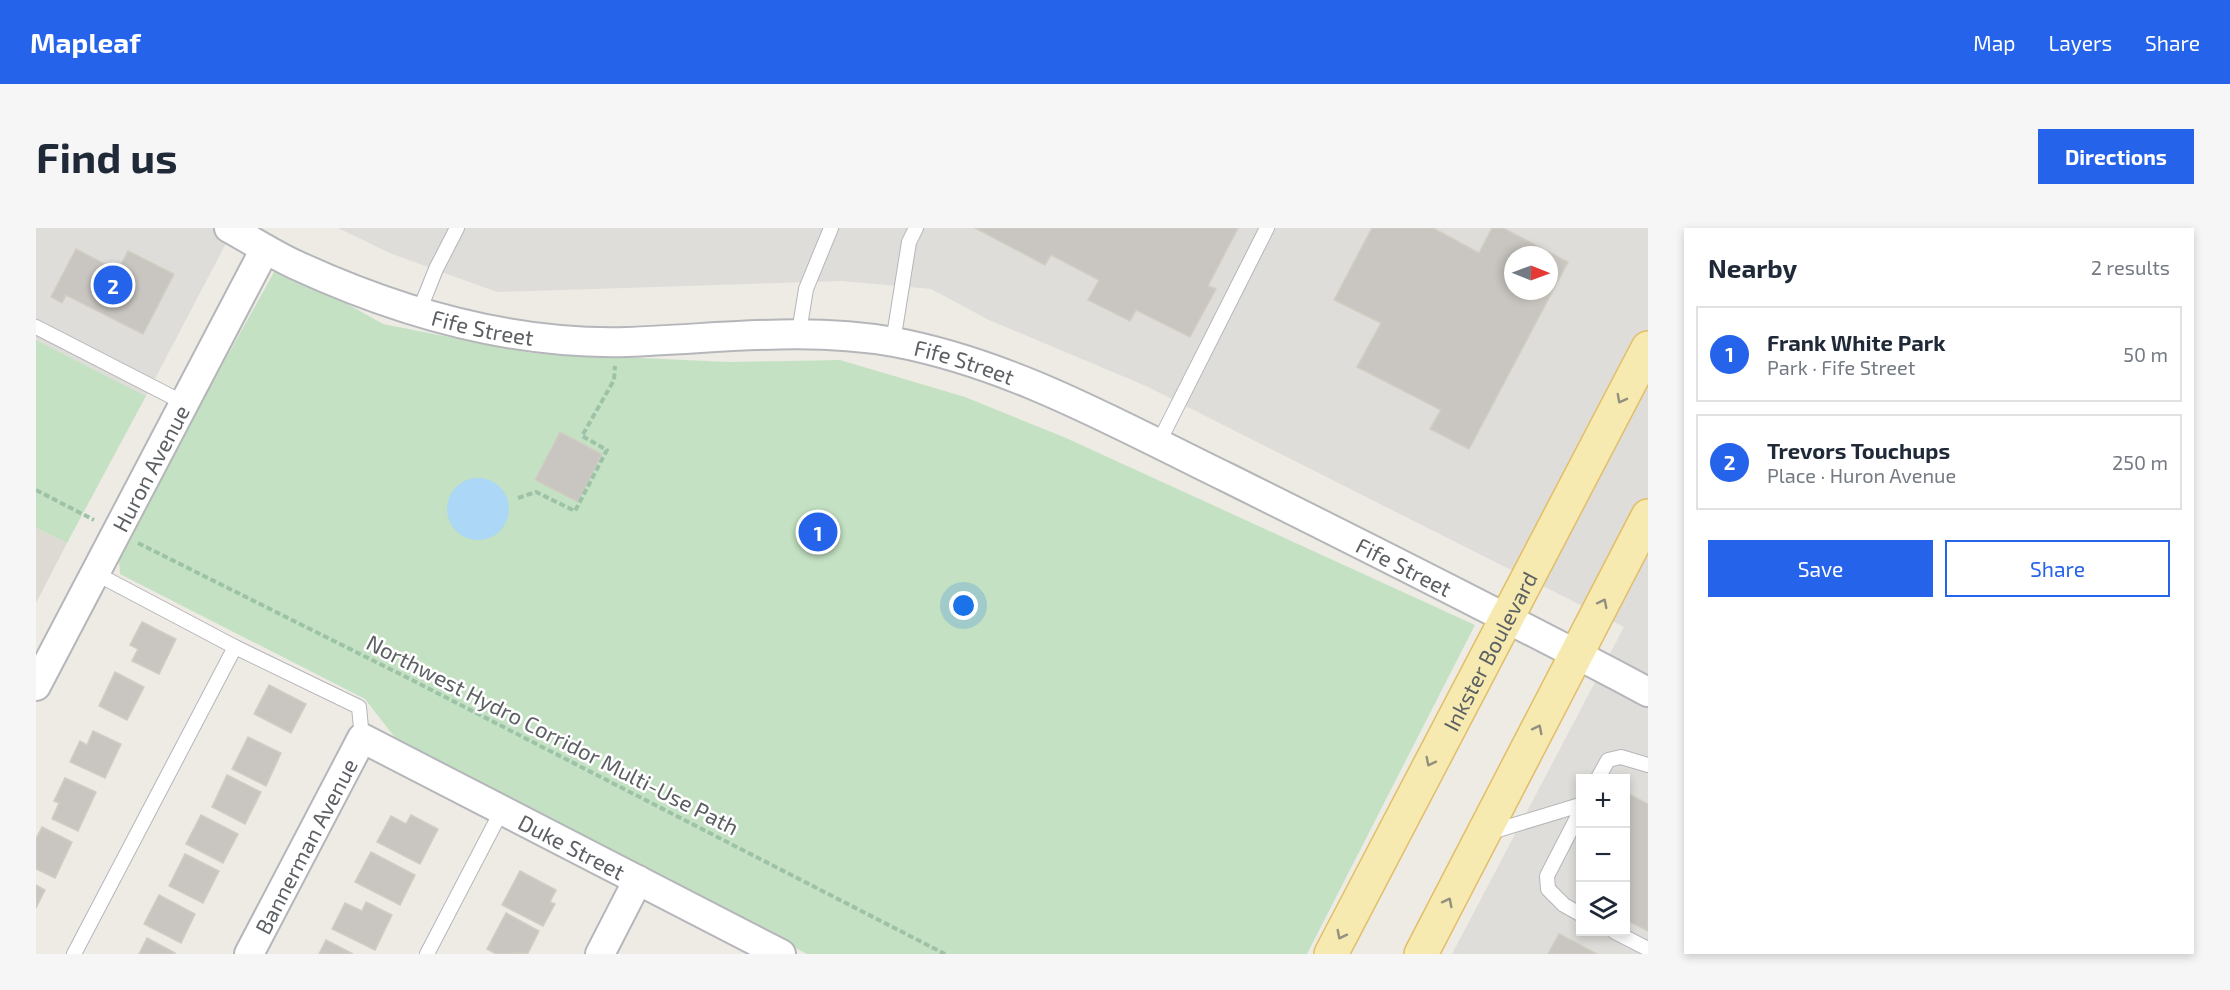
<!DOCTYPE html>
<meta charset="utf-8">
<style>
body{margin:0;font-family:"Exo 2",sans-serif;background:#f6f6f7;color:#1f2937}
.controls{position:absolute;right:18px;bottom:18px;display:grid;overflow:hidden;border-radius:0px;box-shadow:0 3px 9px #0003}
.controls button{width:54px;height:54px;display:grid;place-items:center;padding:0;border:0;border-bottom:2px solid #e0e1e3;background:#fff;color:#1f2937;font:30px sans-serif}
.compass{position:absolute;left:1468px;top:18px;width:54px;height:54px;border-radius:50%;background:#fff;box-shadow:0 3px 9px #0003;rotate:91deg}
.you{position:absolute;left:928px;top:378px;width:21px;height:21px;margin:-15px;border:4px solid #fff;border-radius:50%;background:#1a73e8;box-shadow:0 0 0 9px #1a73e833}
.badge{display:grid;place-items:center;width:39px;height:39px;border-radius:50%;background:#2563eb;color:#fff;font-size:20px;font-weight:700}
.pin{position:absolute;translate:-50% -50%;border:3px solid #fff;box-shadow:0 2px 6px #0006}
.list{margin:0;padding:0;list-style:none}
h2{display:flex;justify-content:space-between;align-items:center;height:78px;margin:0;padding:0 24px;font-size:26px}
h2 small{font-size:20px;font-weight:400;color:#747a83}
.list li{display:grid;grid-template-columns:39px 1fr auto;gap:18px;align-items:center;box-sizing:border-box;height:96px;margin:0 12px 12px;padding:0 12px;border:2px solid #e0e1e3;border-radius:0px}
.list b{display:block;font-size:22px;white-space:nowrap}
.list p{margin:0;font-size:20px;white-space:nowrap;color:#747a83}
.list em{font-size:20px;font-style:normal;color:#747a83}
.actions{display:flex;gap:12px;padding:18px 24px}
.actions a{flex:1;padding:14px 0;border:2px solid #2563eb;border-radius:0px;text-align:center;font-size:21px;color:#2563eb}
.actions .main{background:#2563eb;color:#fff}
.icon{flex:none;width:33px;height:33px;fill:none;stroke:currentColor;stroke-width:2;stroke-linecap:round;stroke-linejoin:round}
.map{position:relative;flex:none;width:1612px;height:726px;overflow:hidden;border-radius:0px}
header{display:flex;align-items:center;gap:36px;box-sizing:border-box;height:84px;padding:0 30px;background:#2563eb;color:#fff}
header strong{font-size:28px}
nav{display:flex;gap:33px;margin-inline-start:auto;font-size:21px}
.intro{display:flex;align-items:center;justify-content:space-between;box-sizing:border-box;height:144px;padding:0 36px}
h1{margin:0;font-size:42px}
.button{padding:15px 27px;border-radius:0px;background:#2563eb;color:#fff;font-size:21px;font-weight:700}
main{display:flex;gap:36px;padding:0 36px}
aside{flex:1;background:#fff;border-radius:0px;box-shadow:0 3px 9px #0003}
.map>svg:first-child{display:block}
.industrial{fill:#dfddd9;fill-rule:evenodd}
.education{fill:#dddad3}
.green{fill:#c4e2c3}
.water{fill:#acd7f6}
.building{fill:#c9c6c1;stroke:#d1cdc3;stroke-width:1.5;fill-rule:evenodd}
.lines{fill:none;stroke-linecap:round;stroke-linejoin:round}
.service-casing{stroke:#b5b6ba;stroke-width:16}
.minor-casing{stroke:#b5b6ba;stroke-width:32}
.primary-casing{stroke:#e2be68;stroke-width:36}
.path{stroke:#9dc2a7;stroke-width:4;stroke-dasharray:6 3;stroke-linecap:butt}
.service{stroke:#fff;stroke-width:14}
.minor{stroke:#fff;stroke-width:28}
.primary{stroke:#f6eab0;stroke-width:33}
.oneway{stroke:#92907e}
.labels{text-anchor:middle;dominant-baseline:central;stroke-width:5;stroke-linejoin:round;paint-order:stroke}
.street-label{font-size:22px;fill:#5c5f63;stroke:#fff}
</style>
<header>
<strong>Mapleaf</strong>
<nav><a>Map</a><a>Layers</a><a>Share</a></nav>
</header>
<div class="intro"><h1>Find us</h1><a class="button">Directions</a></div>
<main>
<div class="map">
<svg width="1612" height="726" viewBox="0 0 1612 726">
<rect width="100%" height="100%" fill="#edebe4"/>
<g class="industrial">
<path d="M0,0H198L110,168L0,112Z"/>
<path d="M302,0H1612V726H1416L1588,399L1110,158L953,92L895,61L805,53L461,64L356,26ZM1477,27H1513V63H1477ZM1544,550H1590V704H1544Z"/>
</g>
<path class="education" d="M0,300L31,315L0,375Z"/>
<g class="green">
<path d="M242,37L347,96L495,125L693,134L804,132L929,169L1030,210L1439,397L1271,726H771L364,516L329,471L84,346L83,332L145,211Z"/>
<path d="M0,112L110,168L31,315L0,300Z"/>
</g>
<circle class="water" cx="442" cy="281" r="31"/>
<g class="building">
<path d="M939,0H1202L1172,58L1180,61L1154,109L1100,82L1094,93L1052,72L1063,52L1015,27L1009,37Z"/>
<path d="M1336,0H1397L1443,25L1456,0H1467L1532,34L1433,221L1394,201L1405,182L1321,139L1345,95L1298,72ZM1477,27H1513V63H1477Z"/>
<path d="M40,21L82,43L92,23L138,46L107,106L30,67L26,75L15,69Z"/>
<path d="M524,204L566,226L542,274L499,252Z"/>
<path d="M106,394L140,411L123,446L96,433L102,421L94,417Z"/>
<path d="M79,444L108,459L91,492L63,478Z"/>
<path d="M233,457L270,476L255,505L218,486Z"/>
<path d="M57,503L85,516L69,550L34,534L44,513L51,517Z"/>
<path d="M212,509L245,525L230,558L196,541Z"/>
<path d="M191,547L225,564L209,596L176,579Z"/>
<path d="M29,550L60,564L42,603L16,591L23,575L18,573Z"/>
<path d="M1593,566L1612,576V703L1590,692V572Z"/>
<path d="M165,587L202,606L187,635L150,616Z"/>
<path d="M375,587L402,601L384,636L341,614L355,588L370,596Z"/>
<path d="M6,599L36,614L19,650L0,641V611Z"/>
<path d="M335,624L379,647L364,677L319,654Z"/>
<path d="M149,626L183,643L167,675L133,658Z"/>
<path d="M484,643L520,662L514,674L519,676L507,698L466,677Z"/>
<path d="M0,657L9,662L0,680Z"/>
<path d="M123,667L159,686L145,715L108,696Z"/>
<path d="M330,674L356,687L339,722L296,701L309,675L326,683Z"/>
<path d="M470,685L503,703L492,725L460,726L451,721Z"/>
<path d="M1523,706L1561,726H1512Z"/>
<path d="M111,710L139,725L138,726H103Z"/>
<path d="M290,712L317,726H283Z"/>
</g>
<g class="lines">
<g class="service-casing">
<g id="service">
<path d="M382,86L400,41L421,0"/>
<path d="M0,99L148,175"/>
<path d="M763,104L770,61L795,0"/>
<path d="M857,114L873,14L880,0"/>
<path d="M1122,216L1231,0"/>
<path d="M199,419L323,479L326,510"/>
<path d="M1562,550L1572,532L1585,529L1612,537"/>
<path d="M1544,584L1511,648L1512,661L1528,677L1544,686"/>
<path d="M1452,605L1544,577"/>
<path d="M1579,704L1612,721"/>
<path d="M38,726L199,419L59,345"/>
<path d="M391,726L466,582"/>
</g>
</g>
<g class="minor-casing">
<g id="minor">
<path id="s1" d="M193,0C215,12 236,26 260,37C364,85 476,117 591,114C681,111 769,98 858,114C976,136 1083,197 1190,249C1331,319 1472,390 1612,464"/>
<path id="s2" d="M0,458L229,21"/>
<path id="s3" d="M213,726L326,510L745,726"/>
<path d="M564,726L602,652"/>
</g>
</g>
<g class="primary-casing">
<g id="primary">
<path id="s4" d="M1295,726L1612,120"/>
<path d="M1385,726L1612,288"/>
</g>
</g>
<g class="path">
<path d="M0,262L58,292"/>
<path d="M482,270L500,264L539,283L571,222L546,208L578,152L579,138"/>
<path d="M102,315L378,453L909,726"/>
</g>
<use href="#service" class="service"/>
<use href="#minor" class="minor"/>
<use href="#primary" class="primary"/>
</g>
<defs><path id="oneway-chevron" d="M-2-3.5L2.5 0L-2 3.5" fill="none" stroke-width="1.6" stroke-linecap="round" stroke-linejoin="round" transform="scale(1.5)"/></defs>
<g class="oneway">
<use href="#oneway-chevron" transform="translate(1585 171) rotate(118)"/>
<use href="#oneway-chevron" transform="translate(1567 375) rotate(-63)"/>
<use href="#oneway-chevron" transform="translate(1502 501) rotate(-63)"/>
<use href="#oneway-chevron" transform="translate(1394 534) rotate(117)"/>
<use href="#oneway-chevron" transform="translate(1412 674) rotate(-63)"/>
<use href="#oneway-chevron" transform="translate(1305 707) rotate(117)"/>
</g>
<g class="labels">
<g class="street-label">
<text stroke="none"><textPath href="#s1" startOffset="274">Fife Street</textPath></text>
<text stroke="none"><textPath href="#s1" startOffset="760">Fife Street</textPath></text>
<text stroke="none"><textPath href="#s2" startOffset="246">Huron Avenue</textPath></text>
<text stroke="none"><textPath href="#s1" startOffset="1246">Fife Street</textPath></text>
<text stroke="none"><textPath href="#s4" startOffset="342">Inkster Boulevard</textPath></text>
<text transform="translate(517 506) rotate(27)">Northwest Hydro Corridor Multi-Use Path</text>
<text stroke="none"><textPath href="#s3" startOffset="122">Bannerman Avenue</textPath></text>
<text stroke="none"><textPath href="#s3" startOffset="480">Duke Street</textPath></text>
</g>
</g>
</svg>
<div class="controls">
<button>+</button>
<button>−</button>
<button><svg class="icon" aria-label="layers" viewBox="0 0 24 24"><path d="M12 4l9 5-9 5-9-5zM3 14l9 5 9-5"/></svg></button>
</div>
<svg class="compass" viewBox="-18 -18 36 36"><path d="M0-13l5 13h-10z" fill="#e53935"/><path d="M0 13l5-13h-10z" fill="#747a83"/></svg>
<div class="you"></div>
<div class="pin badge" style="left:782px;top:304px">1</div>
<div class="pin badge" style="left:77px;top:57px">2</div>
</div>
<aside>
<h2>Nearby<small>2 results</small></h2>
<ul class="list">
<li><span class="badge">1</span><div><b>Frank White Park</b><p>Park · Fife Street</p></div><em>50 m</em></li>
<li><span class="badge">2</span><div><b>Trevors Touchups</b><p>Place · Huron Avenue</p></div><em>250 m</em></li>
</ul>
<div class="actions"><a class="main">Save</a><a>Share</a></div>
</aside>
</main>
